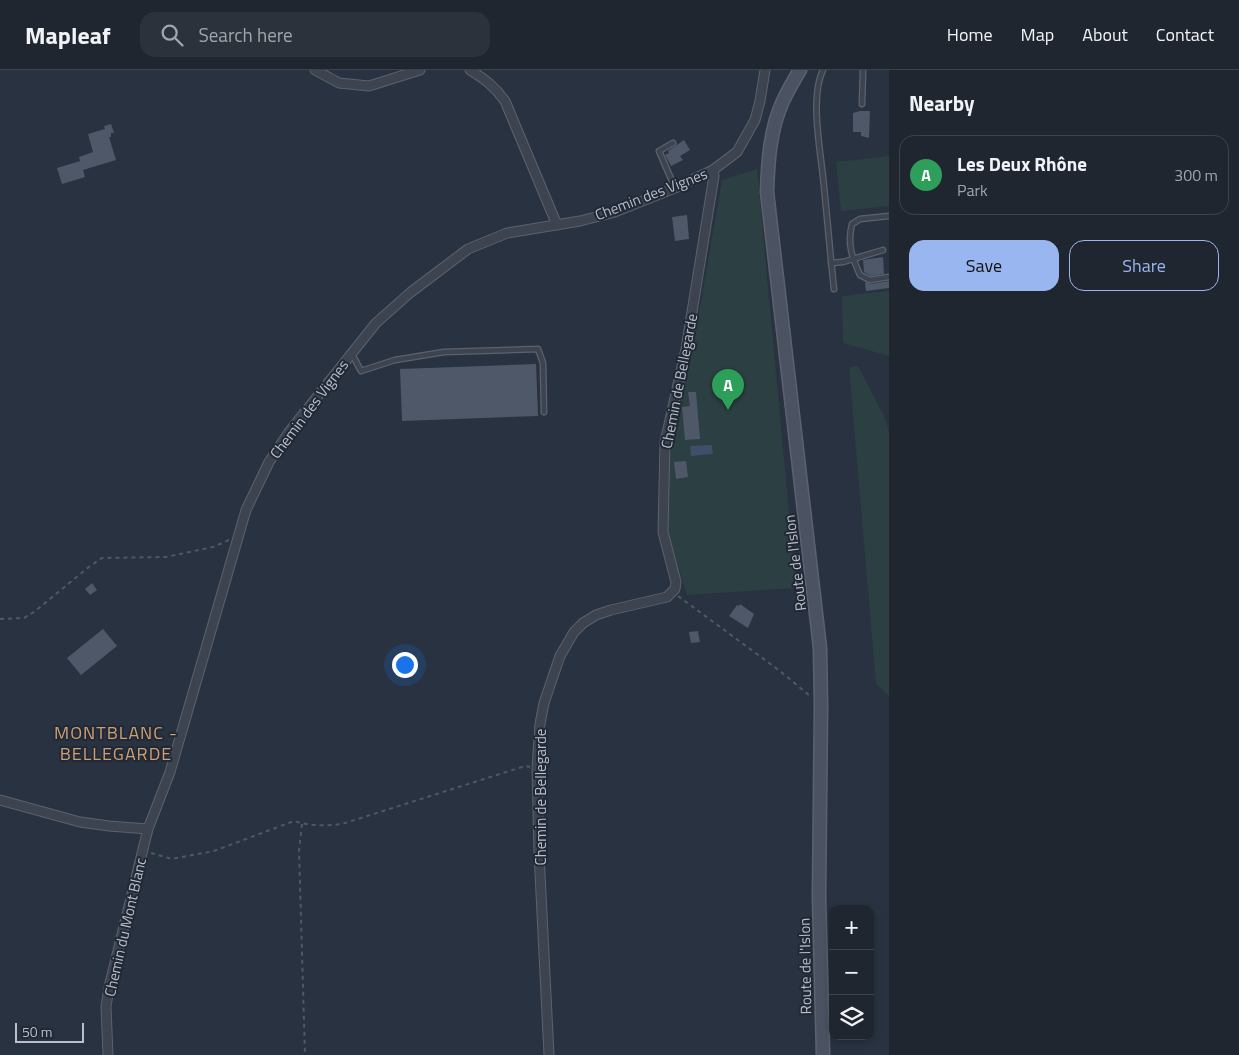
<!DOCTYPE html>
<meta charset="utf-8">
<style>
body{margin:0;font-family:"Titillium Web",sans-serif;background:#2c323c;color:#f1f3f6}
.controls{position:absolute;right:15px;bottom:15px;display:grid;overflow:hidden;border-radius:10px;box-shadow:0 2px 8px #0003}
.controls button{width:45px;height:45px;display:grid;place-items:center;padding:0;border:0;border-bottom:1px solid #3c434c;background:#1f2630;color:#f1f3f6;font:25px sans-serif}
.scale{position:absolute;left:15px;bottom:12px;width:69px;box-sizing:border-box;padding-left:5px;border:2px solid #babfca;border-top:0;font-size:14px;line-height:18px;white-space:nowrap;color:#babfca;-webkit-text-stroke:4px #212936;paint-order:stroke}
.you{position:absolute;left:404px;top:594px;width:18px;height:18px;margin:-12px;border:4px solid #fff;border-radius:50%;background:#1a73e8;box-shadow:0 0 0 8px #1a73e833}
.badge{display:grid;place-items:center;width:32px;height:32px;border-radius:50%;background:#99b6f0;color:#fff;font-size:16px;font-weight:700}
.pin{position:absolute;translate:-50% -41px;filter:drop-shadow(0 1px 2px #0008)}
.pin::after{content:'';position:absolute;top:26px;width:18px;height:15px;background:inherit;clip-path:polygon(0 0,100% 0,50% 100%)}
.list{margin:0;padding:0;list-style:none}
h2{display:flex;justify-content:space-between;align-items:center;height:65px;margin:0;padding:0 20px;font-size:21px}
h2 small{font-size:16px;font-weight:400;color:#a1a5ab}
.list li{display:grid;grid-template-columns:32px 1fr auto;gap:15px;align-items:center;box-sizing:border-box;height:80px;margin:0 10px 10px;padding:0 10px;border:1px solid #3c434c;border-radius:15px}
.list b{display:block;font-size:19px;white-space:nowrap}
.list p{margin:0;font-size:16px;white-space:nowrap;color:#a1a5ab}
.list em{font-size:16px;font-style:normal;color:#a1a5ab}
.actions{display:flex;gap:10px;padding:15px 20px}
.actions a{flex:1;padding:11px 0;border:1px solid #99b6f0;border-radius:15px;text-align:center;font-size:18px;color:#99b6f0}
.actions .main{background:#99b6f0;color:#111}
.icon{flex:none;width:28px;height:28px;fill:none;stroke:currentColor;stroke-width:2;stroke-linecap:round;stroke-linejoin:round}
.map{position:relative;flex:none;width:889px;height:985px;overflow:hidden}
header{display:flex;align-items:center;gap:30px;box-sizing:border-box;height:70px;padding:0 25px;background:#1f2630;border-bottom:1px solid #3c434c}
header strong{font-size:24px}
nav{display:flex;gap:28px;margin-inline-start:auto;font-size:18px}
.search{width:350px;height:45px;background:#2c323c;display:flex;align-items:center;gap:12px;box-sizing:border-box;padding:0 18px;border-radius:15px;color:#a1a5ab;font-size:19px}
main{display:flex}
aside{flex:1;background:#1f2630}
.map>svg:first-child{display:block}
.green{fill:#2c3f42}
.water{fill:#404e68}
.building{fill:#4f5869}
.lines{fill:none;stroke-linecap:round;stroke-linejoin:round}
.lane-casing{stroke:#5b626e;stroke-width:7}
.street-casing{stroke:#5b626e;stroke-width:11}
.secondary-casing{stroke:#5b626e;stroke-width:15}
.path{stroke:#4b5c60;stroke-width:2;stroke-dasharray:4 4;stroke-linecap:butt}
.lane{stroke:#3d4450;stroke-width:4.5}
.street{stroke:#3d4450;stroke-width:9}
.secondary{stroke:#4b5363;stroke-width:12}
.labels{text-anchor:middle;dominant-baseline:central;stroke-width:4;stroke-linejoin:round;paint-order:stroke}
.street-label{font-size:15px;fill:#babfca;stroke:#212936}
.quarter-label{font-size:18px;letter-spacing:1px;fill:#ce9f71;stroke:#212936}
</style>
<header>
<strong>Mapleaf</strong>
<div class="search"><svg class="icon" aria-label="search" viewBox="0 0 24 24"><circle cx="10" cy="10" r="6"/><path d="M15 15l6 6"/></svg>Search here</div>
<nav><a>Home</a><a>Map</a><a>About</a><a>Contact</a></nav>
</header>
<main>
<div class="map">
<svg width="889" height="985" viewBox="0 0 889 985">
<rect width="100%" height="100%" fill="#293240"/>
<g class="green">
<path d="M889,86V136L841,141L836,92Z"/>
<path d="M757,99L796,518L687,525L667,462L669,370L701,232L722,110Z"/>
<path d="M889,221V286L843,273L842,226Z"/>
<path d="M858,296L883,344L889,362V626L876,614L849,297Z"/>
</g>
<path class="water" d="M712,375L713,384L691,386L690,376Z"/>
<g class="building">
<path d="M860,41H870L869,68L861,66V62H853V43Z"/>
<path d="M111,54L114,63H111V67H109L116,90L83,100L85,107L62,114L57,98L80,91L79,87L93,82L88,64L105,59L104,56Z"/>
<path d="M684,70L690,80L680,86L683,90L671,96L665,85L669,83L668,81Z"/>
<path d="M687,145L689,169L675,171L672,147Z"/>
<path d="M883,187L884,204L871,206L864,202L863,190Z"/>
<path d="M889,211V218L866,221L865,212L871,214Z"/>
<path d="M536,294L538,346L402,351L400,299Z"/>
<path d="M688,322H696L700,369L685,370L682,337L690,336Z"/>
<path d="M686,391L688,407L676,409L674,392Z"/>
<path d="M92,513L97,520L90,525L85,519Z"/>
<path d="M740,534L754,544L748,558L729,546L737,535L739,536Z"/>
<path d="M103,559L117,576L81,605L67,588Z"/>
<path d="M698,561L700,572L691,573L689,562Z"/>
</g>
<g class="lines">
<g class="lane-casing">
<g id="lane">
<path d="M823,0C810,26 820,78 823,107C827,145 830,182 834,219"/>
<path d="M862,34L863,0"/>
<path d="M673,73L659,81L675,118"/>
<path d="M889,146L860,149L852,154C847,174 852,187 860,205L870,210L889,207"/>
<path d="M831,193L843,192L883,180"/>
<path d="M352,284L361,301L395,290L444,282L538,279L543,293L544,342"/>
</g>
</g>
<g class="street-casing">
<g id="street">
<path d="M315,0L339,13L369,16L420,0"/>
<path d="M470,0C485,9 495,17 505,31L557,155"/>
<path d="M0,730L80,752L109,756L148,759"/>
<path d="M108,985L106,936L110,913L148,759L170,702L246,440L269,392L289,362L376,253L411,222L468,179L507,163L580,151L615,142L675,118L713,100L737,82L755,50L760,31L765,0"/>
<path d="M549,985L539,783L537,698L540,654L544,633L560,586L574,562L583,553L596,545L611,540L667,527L675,519L676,512L663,462L665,372L686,279L714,106L713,100"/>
</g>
</g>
<g class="secondary-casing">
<path id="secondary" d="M800,0C794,10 788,20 783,31C770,59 768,91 767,122L820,578L821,636L819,826L823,985"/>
</g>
<g class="path">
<path d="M678,526L780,601L810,626"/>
<path d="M0,549L24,548L34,542L90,496L102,488L166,487L213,477L229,470"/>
<path d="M302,754L299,780L305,985"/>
<path d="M151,783L172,789L214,781L294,751C309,756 325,756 342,754L525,696L530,697"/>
</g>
<use href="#lane" class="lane"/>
<use href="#street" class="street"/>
<use href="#secondary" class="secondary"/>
</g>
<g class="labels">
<g class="street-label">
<text transform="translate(651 124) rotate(-21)">Chemin des Vignes</text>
<text transform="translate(679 311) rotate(-79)">Chemin de Bellegarde</text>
<text transform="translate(309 339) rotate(-53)">Chemin des Vignes</text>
<text transform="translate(795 493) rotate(-97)">Route de l'Islon</text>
<text transform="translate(540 727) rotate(-90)">Chemin de Bellegarde</text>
<text transform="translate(125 857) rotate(-77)">Chemin du Mont Blanc</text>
<text transform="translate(805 896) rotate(-91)">Route de l'Islon</text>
</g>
<g class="quarter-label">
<text x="116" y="662">MONTBLANC -<tspan x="116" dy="21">BELLEGARDE</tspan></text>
</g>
</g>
</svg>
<div class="controls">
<button>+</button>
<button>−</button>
<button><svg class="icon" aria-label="layers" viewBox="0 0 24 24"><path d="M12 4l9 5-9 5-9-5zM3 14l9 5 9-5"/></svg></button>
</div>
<div class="scale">50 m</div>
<div class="you"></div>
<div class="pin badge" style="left:728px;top:340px;background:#2e9e5b">A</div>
</div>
<aside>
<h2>Nearby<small></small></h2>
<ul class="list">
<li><span class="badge" style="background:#2e9e5b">A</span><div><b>Les Deux Rhône</b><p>Park</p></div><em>300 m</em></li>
</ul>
<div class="actions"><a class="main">Save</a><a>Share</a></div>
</aside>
</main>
